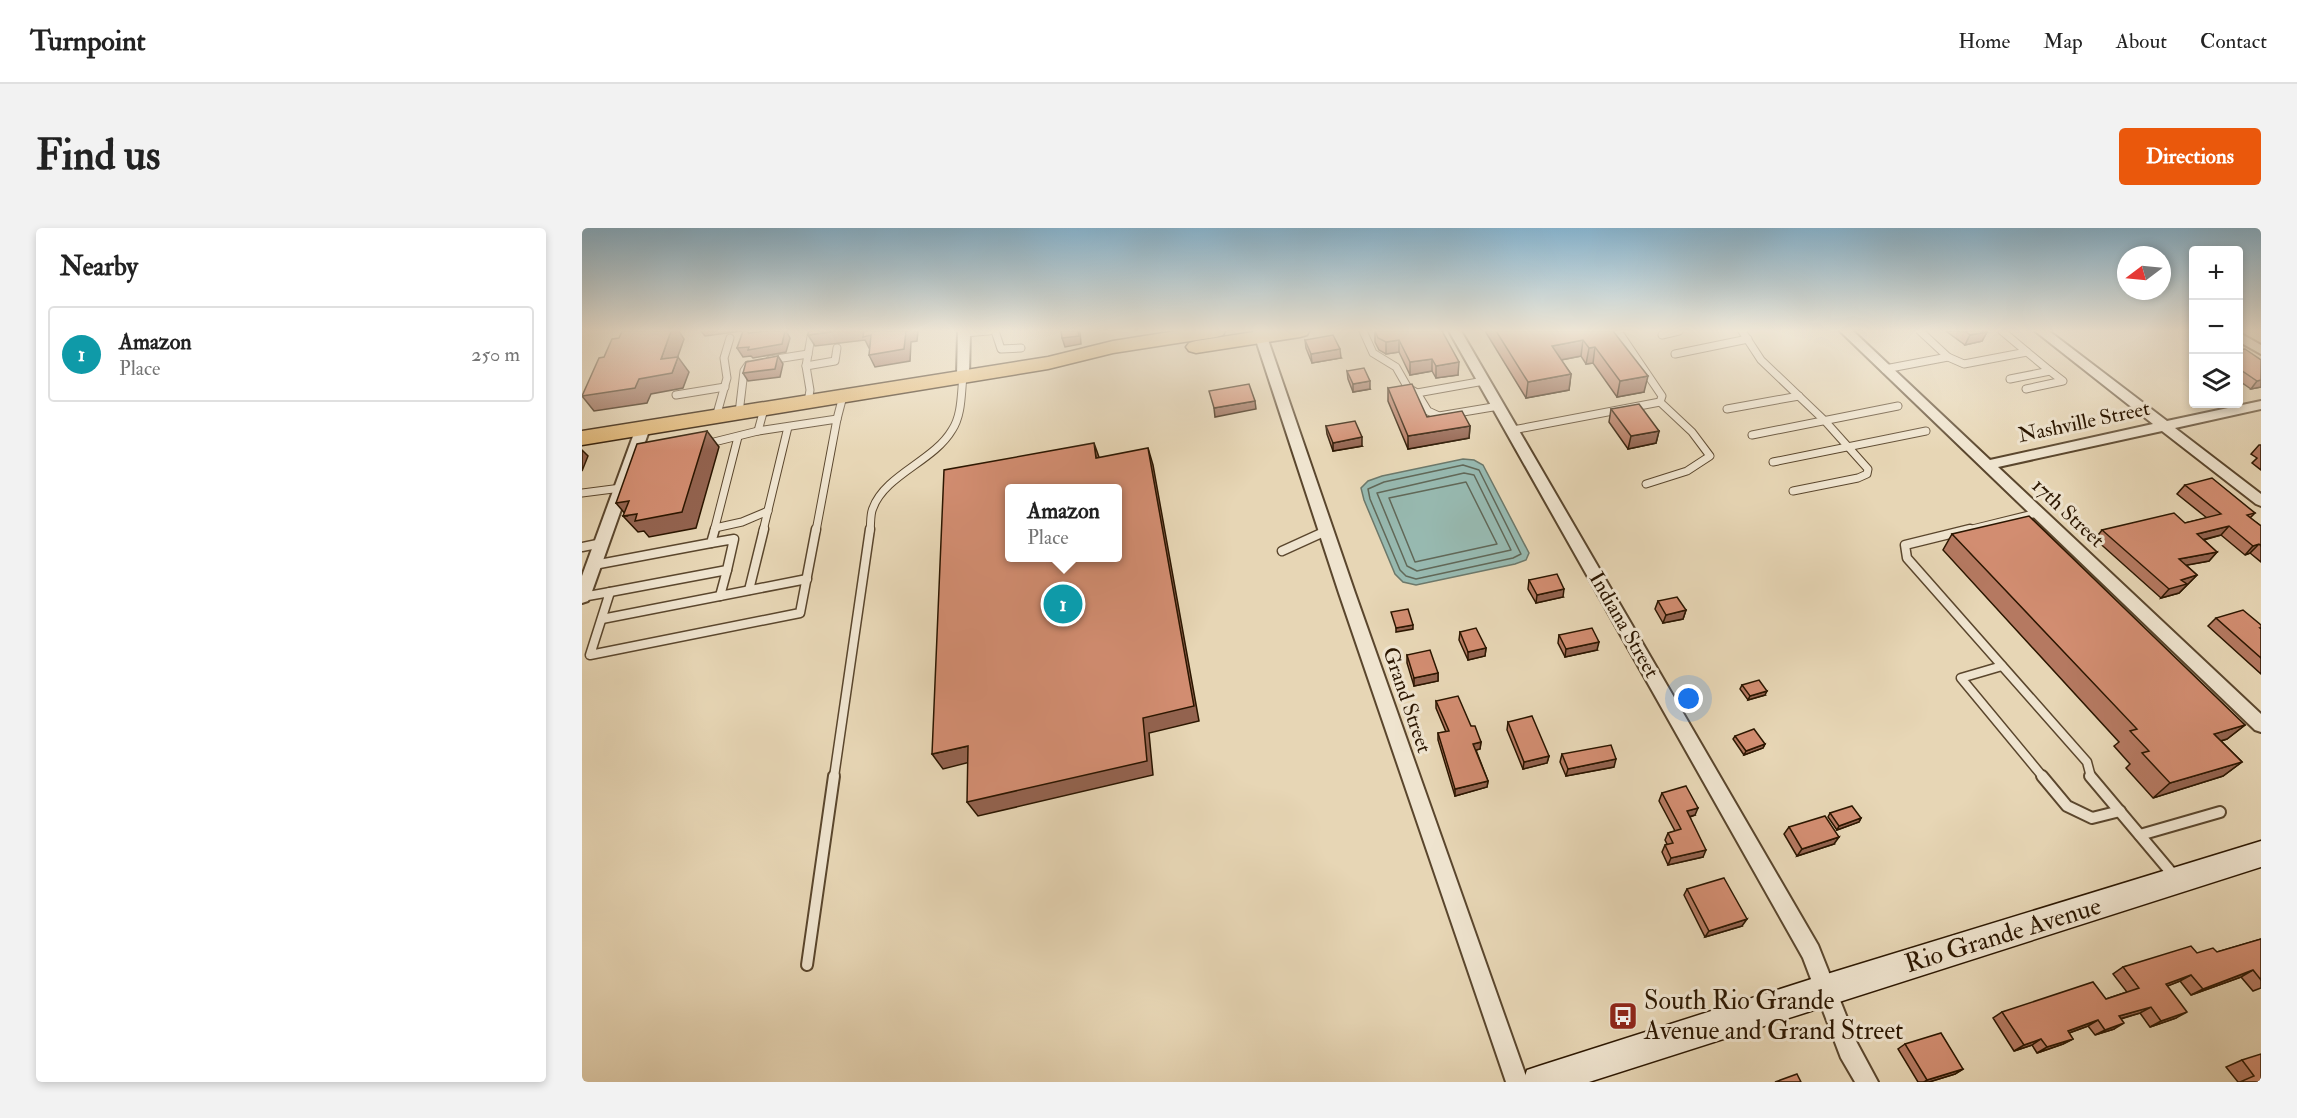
<!DOCTYPE html>
<meta charset="utf-8">
<style>
body{margin:0;font-family:"IM FELL Double Pica",serif;background:#f2f2f2;color:#222}
.controls{position:absolute;right:18px;top:18px;display:grid;overflow:hidden;border-radius:6px;box-shadow:0 3px 9px #0003}
.controls button{width:54px;height:54px;display:grid;place-items:center;padding:0;border:0;border-bottom:2px solid #e0e0e0;background:#fff;color:#222;font:30px sans-serif}
.compass{position:absolute;left:1535px;top:18px;width:54px;height:54px;border-radius:50%;background:#fff;box-shadow:0 3px 9px #0003;rotate:254deg}
.you{position:absolute;left:1107px;top:471px;width:21px;height:21px;margin:-15px;border:4px solid #fff;border-radius:50%;background:#1a73e8;box-shadow:0 0 0 9px #1a73e833}
.badge{display:grid;place-items:center;width:39px;height:39px;border-radius:50%;background:#ea580c;color:#fff;font-size:20px;font-weight:700}
.pin{position:absolute;translate:-50% -50%;border:3px solid #fff;box-shadow:0 2px 6px #0006}
.popup{position:absolute;left:423px;top:256px;width:117px;height:78px;box-sizing:border-box;display:grid;place-content:center;border-radius:6px;background:#fff;filter:drop-shadow(0 2px 4px #0005);font-size:20px;white-space:nowrap;color:#767676}
.popup b{font-size:22px;color:#222}
.popup::after{content:'';position:absolute;left:50%;top:100%;margin-left:-12px;border:12px solid transparent;border-top-color:#fff}
.list{margin:0;padding:0;list-style:none}
h2{display:flex;justify-content:space-between;align-items:center;height:78px;margin:0;padding:0 24px;font-size:26px}
h2 small{font-size:20px;font-weight:400;color:#767676}
.list li{display:grid;grid-template-columns:39px 1fr auto;gap:18px;align-items:center;box-sizing:border-box;height:96px;margin:0 12px 12px;padding:0 12px;border:2px solid #e0e0e0;border-radius:6px}
.list b{display:block;font-size:22px;white-space:nowrap}
.list p{margin:0;font-size:20px;white-space:nowrap;color:#767676}
.list em{font-size:20px;font-style:normal;color:#767676}
.icon{flex:none;width:33px;height:33px;fill:none;stroke:currentColor;stroke-width:2;stroke-linecap:round;stroke-linejoin:round}
.map{position:relative;flex:none;width:1679px;height:854px;overflow:hidden;border-radius:6px}
header{display:flex;align-items:center;gap:36px;box-sizing:border-box;height:84px;padding:0 30px;background:#fff;border-bottom:2px solid #e0e0e0}
header strong{font-size:28px}
nav{display:flex;gap:33px;margin-inline-start:auto;font-size:21px}
.intro{display:flex;align-items:center;justify-content:space-between;box-sizing:border-box;height:144px;padding:0 36px}
h1{margin:0;font-size:42px}
.button{padding:15px 27px;border-radius:6px;background:#ea580c;color:#fff;font-size:21px;font-weight:700}
main{display:flex;gap:36px;padding:0 36px}
aside{flex:1;background:#fff;border-radius:6px;box-shadow:0 3px 9px #0003}
.map>svg:first-child{display:block}
.water{fill:#97b9b0;stroke:#6c786a;stroke-width:1.5}
.lines{fill:none;stroke-linecap:round;stroke-linejoin:round}
.shore{stroke:#616858;stroke-width:1.5}
.lane-far2-casing{stroke:#5a462d;stroke-width:9}
.lane-far1-casing{stroke:#5a462d;stroke-width:11}
.lane-casing{stroke:#5a462d;stroke-width:14}
.street-casing{stroke:#5a462d;stroke-width:4}
.secondary-casing{stroke:#2b1600;stroke-width:3}
.primary-casing{stroke:#2b1600;stroke-width:3}
.lane-far2{stroke:#efe4cf;stroke-width:7}
.lane-far1{stroke:#efe4cf;stroke-width:8}
.lane{stroke:#efe4cf;stroke-width:10}
.street{fill:#efe4cf;fill-rule:evenodd}
.secondary{fill:#efe4cf;fill-rule:evenodd}
.primary{fill:#e4bb7a;fill-rule:evenodd}
.wall{fill:#b57961;stroke:#2b1600;stroke-width:1.5}
.shaded-wall{fill:#93634f;stroke:#2b1600;stroke-width:1.5}
.building{fill:#d28d71;stroke:#2b1600;stroke-width:1.5;fill-rule:evenodd}
.labels{text-anchor:middle;dominant-baseline:central;stroke-width:6;stroke-linejoin:round;paint-order:stroke}
.street-label{font-size:21px;fill:#2b1600;stroke:#efe4cf}
.near-street-label{font-size:26px;fill:#2b1600;stroke:#efe4cf}
.near-poi-label{font-size:26px;fill:#2b1600;stroke:#efe4cf;text-anchor:start}
</style>
<header>
<strong>Turnpoint</strong>
<nav><a>Home</a><a>Map</a><a>About</a><a>Contact</a></nav>
</header>
<div class="intro"><h1>Find us</h1><a class="button">Directions</a></div>
<main>
<aside>
<h2>Nearby<small></small></h2>
<ul class="list">
<li><span class="badge" style="background:#0f9aa8">1</span><div><b>Amazon</b><p>Place</p></div><em>250 m</em></li>
</ul>
</aside>
<div class="map">
<svg width="1679" height="854" viewBox="0 0 1679 854">
<rect width="100%" height="100%" fill="#e7d6b5"/>
<filter id="stains"><feTurbulence type="fractalNoise" baseFrequency=".00333" numOctaves="4"/><feColorMatrix values="0 0 0 0 .2 0 0 0 0 .09 0 0 0 0 .02 0 0 0 .5 -.17"/></filter>
<radialGradient id="worn" r=".72"><stop offset=".6" stop-color="#630" stop-opacity="0"/><stop offset="1" stop-color="#630" stop-opacity=".3"/></radialGradient>
<path class="water" d="M881,231L892,232L901,237L947,325L944,332L933,336L834,357L821,354L813,346L782,272L779,260L786,253L800,248Z"/>
<g class="lines">
<g class="shore">
<path d="M881,237L897,242L939,326L931,330L834,351L824,348L818,342L788,271L786,261L802,254Z"/>
<path d="M882,245L892,247L929,322L835,343L825,338L795,265Z"/>
<path d="M884,254L915,316L833,334L807,270Z"/>
</g>
<g class="lane-far2-casing">
<g id="lane-far2">
<path d="M413,103L419,121L439,120"/>
<path d="M781,103L791,125L814,139L826,160L835,165L846,183L857,188L917,178"/>
<path d="M1160,103L1179,132L1243,193L1286,241L1285,246L1276,250L1211,263"/>
<path d="M382,105L407,103"/>
<path d="M1080,107L1097,103"/>
<path d="M1093,126L1166,111"/>
<path d="M1366,129L1382,136L1445,124L1420,103"/>
<path d="M188,132L226,126"/>
<path d="M224,138L253,133L255,120"/>
<path d="M1303,141L1366,129L1338,103"/>
<path d="M1428,151L1468,143L1445,124"/>
<path d="M1444,161L1481,153L1468,143"/>
<path d="M835,165L902,153"/>
<path d="M94,167L143,159"/>
<path d="M226,174L228,162L224,138L230,103"/>
<path d="M182,181L176,203L255,191L234,303"/>
<path d="M1145,181L1217,168"/>
<path d="M157,185L162,143L166,137"/>
<path d="M134,189L145,150L142,130L148,110"/>
<path d="M255,191L261,168"/>
<path d="M931,202L1078,174L1080,168L1036,103"/>
<path d="M1170,207L1316,178"/>
<path d="M124,216L176,203"/>
<path d="M1191,234L1344,203"/>
<path d="M1064,256L1105,243L1128,228L1110,204L1078,174"/>
<path d="M0,265L39,260"/>
<path d="M133,300L160,294L186,283"/>
<path d="M132,303L156,209"/>
<path d="M181,303L206,199"/>
<path d="M288,303C289,295 288,286 291,280C303,247 352,233 370,202C380,187 379,166 381,148"/>
<path d="M1382,303L1455,285"/>
</g>
</g>
<g class="lane-far1-casing">
<g id="lane-far1">
<path d="M1388,301L1323,317L1325,330L1505,534L1509,549"/>
<path d="M0,319L20,315"/>
<path d="M700,323L744,303"/>
<path d="M12,337L129,315L133,301"/>
<path d="M167,362L182,301"/>
<path d="M28,364L145,342L152,311L129,315"/>
<path d="M138,368L145,342"/>
<path d="M0,369L28,364L8,427L218,385L234,301"/>
<path d="M20,391L225,351"/>
<path d="M1420,438L1379,450L1461,549"/>
<path d="M252,549L288,301"/>
</g>
</g>
<g class="lane-casing">
<g id="lane">
<path d="M1460,548L1485,578L1510,590L1538,583"/>
<path d="M1508,548L1593,649"/>
<path d="M1558,607L1638,584"/>
<path d="M225,737L252,548"/>
</g>
</g>
<g class="street-casing">
<g id="street">
<path d="M376,103H388L387,148L381,152L375,148Z"/>
<path d="M671,103H683L773,365L946,854H924L757,365Z"/>
<path d="M867,103H879L1236,717L1275,815L1296,854H1273L1259,830L1221,730Z"/>
<path d="M1258,103H1271L1408,232L1571,196L1453,103H1467L1585,193L1679,173V181L1593,200L1679,266V278L1674,276L1580,203L1416,239L1679,486V504L1673,502Z"/>
<path d="M1656,104L1679,117V126L1656,113Z"/>
<path d="M61,196L68,200L8,369L6,373L0,375V348L54,200Z"/>
</g>
</g>
<g class="secondary-casing">
<path id="secondary" d="M1679,613V639L1007,854H941L945,842L957,838L1245,746Z"/>
</g>
<g class="primary-casing">
<g id="primary">
<path d="M594,103H643L641,107L634,109L531,125L466,141L0,217V203L466,129L531,113Z"/>
<path d="M678,103H727L725,107L718,109L614,125L607,123L604,119L607,115L614,113Z"/>
</g>
</g>
<use href="#lane-far2" class="lane-far2"/>
<use href="#lane-far1" class="lane-far1"/>
<use href="#lane" class="lane"/>
<use href="#street" class="street"/>
<use href="#secondary" class="secondary"/>
<use href="#primary" class="primary"/>
</g>
<g class="wall">
<path d="M793,103H860L876,147L854,150L850,143L828,147L817,124L804,126L797,122L793,114Z"/>
<path d="M903,103H1031L1062,164L1035,169L1011,135L1004,136L999,128L979,132L989,146L987,162L944,170Z"/>
<path d="M1364,103L1405,104L1400,113L1383,117Z"/>
<path d="M723,112L759,130L730,135L724,120Z"/>
<path d="M1656,122L1679,132V159L1669,161L1656,152Z"/>
<path d="M765,143L788,161L771,164L766,151Z"/>
<path d="M806,160L845,189L888,198L887,210L826,221L806,173Z"/>
<path d="M1029,181L1077,203L1074,215L1046,221L1027,194Z"/>
<path d="M744,198L780,218L751,223L745,206Z"/>
<path d="M1677,217H1679V242L1670,235L1675,230L1669,226Z"/>
<path d="M1603,257L1673,285L1668,290L1679,298V334L1668,325L1663,327L1639,307L1622,312L1635,324L1627,333L1604,337L1615,347L1597,365L1579,370L1513,311L1520,302L1603,295L1625,290L1595,266Z"/>
<path d="M1370,306L1663,497L1645,511L1639,513L1660,534L1641,548L1571,570L1544,540L1548,536L1532,518L1537,514L1361,322Z"/>
<path d="M947,352L981,369L954,375L946,361Z"/>
<path d="M1076,373L1104,382L1101,391L1081,395L1073,381Z"/>
<path d="M1634,390L1679,397V446L1626,398Z"/>
<path d="M878,404L904,420L903,428L886,432L877,412Z"/>
<path d="M977,407L1015,422L983,429L976,415Z"/>
<path d="M825,427L856,445V453L832,458L825,435Z"/>
<path d="M1160,457L1183,467L1166,472L1158,461Z"/>
<path d="M854,473L889,498L899,514L898,521L894,522L906,553L905,559L873,568L856,512V505L864,504L854,480Z"/>
<path d="M926,494L967,528L965,535L941,541L925,502Z"/>
<path d="M1153,508L1183,516L1181,520L1162,527L1151,511Z"/>
<path d="M980,526L1032,539L984,548L978,534Z"/>
<path d="M1080,565L1113,587L1108,589L1121,629L1086,637L1080,624L1083,617L1085,616L1083,612L1086,605L1093,603L1077,573Z"/>
<path d="M1248,585L1279,590L1277,594L1255,602L1246,589Z"/>
<path d="M1207,599L1252,616L1215,628L1202,606Z"/>
<path d="M1105,661L1160,698L1123,709L1102,667Z"/>
<path d="M1679,711V760L1671,763L1659,749L1609,767L1598,753L1585,758L1594,790L1568,799L1558,785L1539,791L1532,801L1513,807L1506,798L1487,805L1491,811L1481,816L1455,825L1450,817L1432,823L1411,790L1420,784L1524,771L1545,764L1531,746L1541,739L1615,725L1635,724Z"/>
<path d="M1323,816L1381,841L1373,846L1347,854H1336L1316,821Z"/>
<path d="M1660,832L1679,854H1656L1644,839Z"/>
</g>
<g class="shaded-wall">
<path d="M89,103H97L102,111L90,145L96,129L107,144L101,160L69,166L65,175L12,183L0,168L57,151L79,131Z"/>
<path d="M119,103H160L123,108Z"/>
<path d="M203,103H204L208,110L204,124L171,130L169,128L161,129L155,120Z"/>
<path d="M254,103H284L289,107L295,119L287,120L283,112L233,118L226,107Z"/>
<path d="M324,103H336L335,113L329,114L328,133L293,139L287,127Z"/>
<path d="M496,103H498L499,116L483,119L480,110Z"/>
<path d="M1405,104L1400,113L1383,117L1388,107Z"/>
<path d="M817,112V124L804,126V114Z"/>
<path d="M1001,112L999,128L968,134L970,118Z"/>
<path d="M1013,119L1011,135L1004,136L1007,120Z"/>
<path d="M758,121L759,130L730,135L729,126Z"/>
<path d="M196,128L201,136L198,149L166,153L161,145Z"/>
<path d="M850,131V143L828,147V134Z"/>
<path d="M877,134L876,147L854,150V138Z"/>
<path d="M989,146L987,162L944,170L946,154Z"/>
<path d="M1066,148L1062,164L1035,169L1038,153Z"/>
<path d="M1679,152V159L1669,161L1675,153Z"/>
<path d="M788,153V161L771,164V156Z"/>
<path d="M673,173L674,181L633,189L632,180Z"/>
<path d="M888,198L887,210L826,221V208Z"/>
<path d="M125,203L137,219L114,300L67,309L62,303L56,304L41,288H45L34,275Z"/>
<path d="M1077,203L1074,215L1046,221L1049,208Z"/>
<path d="M780,209V218L751,223V215Z"/>
<path d="M512,215L518,232L514,230Z"/>
<path d="M566,220L571,237L617,493L567,505L571,547L396,588L385,574L561,490Z"/>
<path d="M0,222L6,228L0,243Z"/>
<path d="M1647,298L1639,307L1607,315L1615,306Z"/>
<path d="M1677,316L1668,325L1663,327L1671,318Z"/>
<path d="M1635,324L1627,333L1589,340L1597,331Z"/>
<path d="M1615,347L1597,365L1579,370L1587,361L1599,352Z"/>
<path d="M982,361L981,369L954,375L955,367Z"/>
<path d="M1104,382L1101,391L1081,395L1084,387Z"/>
<path d="M831,397V401L814,404V400Z"/>
<path d="M1017,414L1015,422L983,429L984,421Z"/>
<path d="M904,420L903,428L886,432V424Z"/>
<path d="M856,445V453L832,458V450Z"/>
<path d="M1185,463L1183,467L1166,472L1168,468Z"/>
<path d="M1663,497L1645,511L1614,520L1632,506Z"/>
<path d="M899,514L898,521L891,523V516Z"/>
<path d="M1183,516L1181,520L1162,527L1164,523Z"/>
<path d="M386,518L396,532L361,541L350,526Z"/>
<path d="M967,528L965,535L941,541L942,534Z"/>
<path d="M1034,531L1032,539L984,548L986,541Z"/>
<path d="M1660,534L1641,548L1571,570L1588,555Z"/>
<path d="M906,553L905,559L873,568V561Z"/>
<path d="M1116,580L1113,587L1102,590L1105,583Z"/>
<path d="M1279,590L1277,594L1255,602L1257,598Z"/>
<path d="M1257,609L1252,616L1215,628L1220,621Z"/>
<path d="M1124,622L1121,629L1086,637L1089,630Z"/>
<path d="M1165,691L1160,698L1123,709L1127,703Z"/>
<path d="M1671,742L1659,749L1609,767L1621,761Z"/>
<path d="M1609,747L1598,753L1573,763L1584,756Z"/>
<path d="M1569,779L1558,785L1527,794L1537,788Z"/>
<path d="M1605,784L1594,790L1568,799L1579,793Z"/>
<path d="M1516,792L1506,798L1476,809L1486,803Z"/>
<path d="M1542,795L1532,801L1513,807L1523,802Z"/>
<path d="M1459,811L1450,817L1432,823L1442,817Z"/>
<path d="M1491,811L1481,816L1455,825L1465,819Z"/>
<path d="M1381,841L1373,846L1347,854H1342L1345,852Z"/>
</g>
<g class="building">
<path d="M40,103H89L79,131L96,129L90,145L57,151L53,160L0,168L17,130L22,129L30,111L37,110Z"/>
<path d="M161,103H164L167,105L185,103H203L200,116L166,122L167,119L155,120Z"/>
<path d="M227,103H254L226,107Z"/>
<path d="M282,103H324L322,121L287,127L289,107L281,109Z"/>
<path d="M479,103H496L497,108L480,110Z"/>
<path d="M793,103H860L877,134L854,138L850,131L828,134L817,112L804,114L796,110Z"/>
<path d="M914,103H1031L1066,148L1038,153L1013,119L1007,120L1001,112L970,118L989,146L946,154Z"/>
<path d="M1383,103H1405V104L1388,107Z"/>
<path d="M751,107L758,121L729,126L723,112Z"/>
<path d="M1663,121L1679,132V152L1675,153L1656,140V122Z"/>
<path d="M196,128L193,141L161,145L164,134Z"/>
<path d="M782,140L788,153L771,156L765,143Z"/>
<path d="M667,156L673,173L632,180L627,163Z"/>
<path d="M830,156L845,189L880,183L888,198L826,208L806,160Z"/>
<path d="M1057,176L1077,203L1049,208L1029,181Z"/>
<path d="M773,193L780,209L751,215L744,198Z"/>
<path d="M125,203L100,284L53,293L55,286L41,288L47,273L34,275L55,216Z"/>
<path d="M512,215L514,230L566,220L612,478L561,490L565,533L385,574L386,518L350,526L362,242ZM427,261H535V330H427Z"/>
<path d="M1630,250L1673,285L1665,287L1679,298V318L1677,316L1671,318L1647,298L1615,306L1635,324L1597,331L1615,347L1599,352L1605,356L1587,361L1520,302L1592,285L1603,295L1639,286L1603,257Z"/>
<path d="M1447,288L1663,497L1632,506L1660,534L1588,555L1560,525L1567,523L1548,503L1555,501L1370,306Z"/>
<path d="M975,346L982,361L955,367L947,352Z"/>
<path d="M1095,369L1104,382L1084,387L1076,373Z"/>
<path d="M826,381L831,397L814,400L809,384Z"/>
<path d="M1661,382L1679,397V400H1678L1679,401V430L1634,390Z"/>
<path d="M894,400L904,420L886,424L878,404Z"/>
<path d="M1010,400L1017,414L984,421L977,407Z"/>
<path d="M848,422L856,445L832,450L825,427Z"/>
<path d="M1177,452L1185,463L1168,468L1160,457Z"/>
<path d="M876,468L889,498H893L899,514L891,516L906,553L873,561L856,505L867,503L854,473Z"/>
<path d="M950,488L967,528L942,534L926,494Z"/>
<path d="M1172,501L1183,516L1164,523L1153,508Z"/>
<path d="M1029,517L1034,531L986,541L980,526Z"/>
<path d="M1104,558L1116,580L1105,583L1124,622L1089,630L1083,617L1091,615L1086,605L1099,601L1080,565Z"/>
<path d="M1270,578L1279,590L1257,598L1248,585Z"/>
<path d="M1243,588L1257,609L1220,621L1207,599Z"/>
<path d="M1142,650L1165,691L1127,703L1105,661Z"/>
<path d="M1679,711V752L1671,742L1621,761L1609,747L1584,756L1605,784L1579,793L1569,779L1537,788L1542,795L1523,802L1516,792L1486,803L1491,811L1465,819L1459,811L1442,817L1420,784L1511,754L1524,771L1557,760L1541,739L1609,718L1615,725L1631,720L1635,724Z"/>
<path d="M1359,805L1381,841L1345,852L1323,816Z"/>
<path d="M1679,826V854H1658L1672,848L1660,832Z"/>
<path d="M1215,846L1219,854H1193Z"/>
</g>
<linearGradient id="sky" x2="0" y2="1"><stop stop-color="#87b6d2"/><stop offset="0.46" stop-color="#f4edde"/><stop offset="1" stop-color="#f4edde" stop-opacity="0"/></linearGradient>
<rect width="1679" height="223" fill="url(#sky)"/>
<defs>
<g id="bus-square" transform="scale(1.5)"><rect x="-9" y="-9" width="18" height="18" rx="4" fill="#8f2418" stroke="#efe4cf"/><path d="M-5-6H5V4H4V6H2V4H-2V6H-4V4H-5ZM-3.5-4V0h7V-4ZM-3.5 1.2v1.5H-2V1.2ZM2 1.2v1.5H3.5V1.2Z" fill="#fff"/></g>
</defs>
<g fill-rule="evenodd">
<use href="#bus-square" x="1041" y="788"/>
</g>
<g class="labels">
<g class="street-label">
<text transform="translate(1502 194) rotate(-12)">Nashville Street</text>
<text transform="translate(1486 285) rotate(43)">17th Street</text>
<text transform="translate(1042 397) rotate(60)">Indiana Street</text>
<text transform="translate(825 472) rotate(71)">Grand Street</text>
</g>
<g class="near-street-label">
<text transform="translate(1421 707) rotate(-17)">Rio Grande Avenue</text>
</g>
<g class="near-poi-label">
<text x="1062" y="773">South Rio Grande<tspan x="1062" dy="30">Avenue and Grand Street</tspan></text>
</g>
</g>
<rect width="100%" height="100%" filter="url(#stains)"/>
<rect width="100%" height="100%" fill="url(#worn)"/>
</svg>
<div class="controls">
<button>+</button>
<button>−</button>
<button><svg class="icon" aria-label="layers" viewBox="0 0 24 24"><path d="M12 4l9 5-9 5-9-5zM3 14l9 5 9-5"/></svg></button>
</div>
<svg class="compass" viewBox="-18 -18 36 36"><path d="M0-13l5 13h-10z" fill="#e53935"/><path d="M0 13l5-13h-10z" fill="#767676"/></svg>
<div class="you"></div>
<div class="pin badge" style="left:481px;top:376px;background:#0f9aa8">1</div>
<div class="popup"><b>Amazon</b>Place</div>
</div>
</main>
